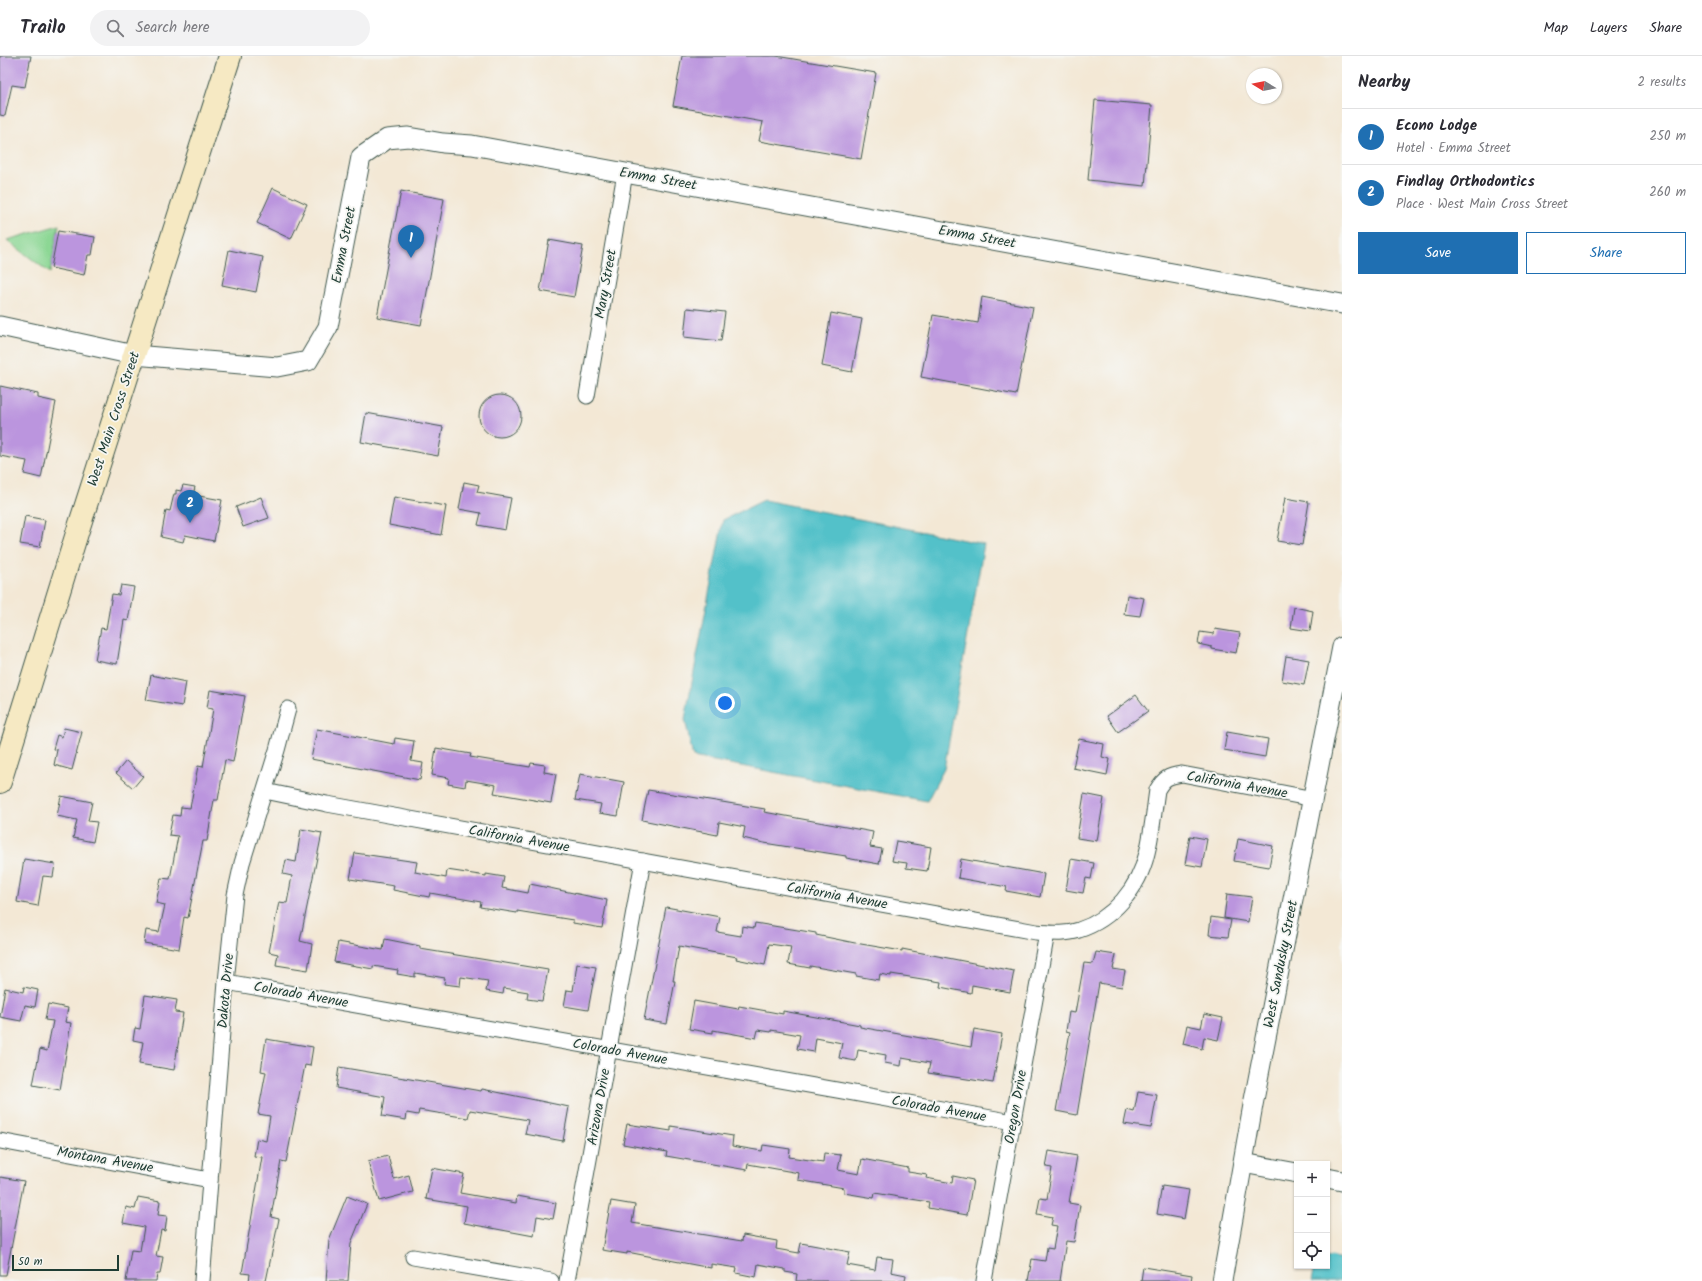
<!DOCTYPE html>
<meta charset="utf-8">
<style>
body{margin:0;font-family:Kalam,sans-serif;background:#f2f2f3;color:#2b2b33}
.controls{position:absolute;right:12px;bottom:12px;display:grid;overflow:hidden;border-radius:0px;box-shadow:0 1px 3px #0004}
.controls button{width:36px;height:36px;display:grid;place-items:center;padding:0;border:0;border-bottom:1px solid #e1e1e2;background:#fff;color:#2b2b33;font:20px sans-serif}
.compass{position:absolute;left:1246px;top:12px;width:36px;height:36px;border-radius:50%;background:#fff;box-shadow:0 1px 3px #0004;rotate:280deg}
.scale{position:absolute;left:12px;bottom:10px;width:107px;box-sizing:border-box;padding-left:4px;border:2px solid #1f3d34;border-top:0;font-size:11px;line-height:14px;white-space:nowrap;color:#1f3d34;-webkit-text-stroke:3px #f6f6f2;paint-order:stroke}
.you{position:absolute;left:725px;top:647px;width:14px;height:14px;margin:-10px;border:3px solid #fff;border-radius:50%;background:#1a73e8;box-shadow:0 0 0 6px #1a73e833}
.badge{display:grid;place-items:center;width:26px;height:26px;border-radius:50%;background:#1f6fb2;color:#fff;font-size:13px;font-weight:700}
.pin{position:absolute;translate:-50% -33px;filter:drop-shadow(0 1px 2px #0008)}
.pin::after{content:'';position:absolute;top:21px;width:14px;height:12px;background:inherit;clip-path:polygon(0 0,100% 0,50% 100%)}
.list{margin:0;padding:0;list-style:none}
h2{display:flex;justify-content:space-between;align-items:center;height:52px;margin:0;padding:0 16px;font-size:17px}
h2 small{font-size:13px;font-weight:400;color:#7c7c81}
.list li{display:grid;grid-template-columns:26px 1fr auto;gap:12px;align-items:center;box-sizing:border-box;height:56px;padding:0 16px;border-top:1px solid #e1e1e2}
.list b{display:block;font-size:15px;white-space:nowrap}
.list p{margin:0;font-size:13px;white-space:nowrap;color:#7c7c81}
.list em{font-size:13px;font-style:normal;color:#7c7c81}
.actions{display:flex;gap:8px;padding:12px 16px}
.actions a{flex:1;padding:9px 0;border:1px solid #1f6fb2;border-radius:0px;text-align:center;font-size:14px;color:#1f6fb2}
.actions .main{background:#1f6fb2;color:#fff}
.icon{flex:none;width:22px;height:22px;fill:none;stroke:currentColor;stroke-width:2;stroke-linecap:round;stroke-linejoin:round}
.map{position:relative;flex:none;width:1342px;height:1225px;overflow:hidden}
header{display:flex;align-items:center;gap:24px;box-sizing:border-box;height:56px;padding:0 20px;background:#fff;border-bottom:1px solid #e1e1e2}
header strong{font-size:19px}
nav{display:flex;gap:22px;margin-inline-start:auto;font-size:14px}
.search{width:280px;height:36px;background:#f2f2f3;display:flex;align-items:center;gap:10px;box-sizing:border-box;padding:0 14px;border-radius:22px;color:#7c7c81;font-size:15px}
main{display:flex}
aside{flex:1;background:#fff}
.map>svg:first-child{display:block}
.green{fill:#8cd794;stroke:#568a64}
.water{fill:#53c1c9;stroke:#397f7e}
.building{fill:#bb95de}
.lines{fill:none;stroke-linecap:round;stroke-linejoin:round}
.minor-casing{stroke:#3f574c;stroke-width:17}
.tertiary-casing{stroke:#3f574c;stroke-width:21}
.secondary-casing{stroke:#3f574c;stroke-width:24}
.minor{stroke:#fff;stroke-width:15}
.tertiary{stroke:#fff;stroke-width:19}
.secondary{stroke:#f6e9c3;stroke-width:22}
.labels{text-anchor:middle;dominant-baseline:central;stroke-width:3.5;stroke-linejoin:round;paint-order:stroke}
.street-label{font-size:14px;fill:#1f3d34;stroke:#f6f6f2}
</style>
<header>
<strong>Trailo</strong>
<div class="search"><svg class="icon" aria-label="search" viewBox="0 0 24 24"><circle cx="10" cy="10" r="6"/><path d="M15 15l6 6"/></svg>Search here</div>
<nav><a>Map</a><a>Layers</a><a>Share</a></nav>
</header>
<main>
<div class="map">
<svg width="1342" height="1225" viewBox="0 0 1342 1225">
<rect width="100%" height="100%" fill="#f6f6f2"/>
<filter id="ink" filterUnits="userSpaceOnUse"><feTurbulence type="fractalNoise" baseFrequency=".025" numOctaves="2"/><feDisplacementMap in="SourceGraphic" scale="8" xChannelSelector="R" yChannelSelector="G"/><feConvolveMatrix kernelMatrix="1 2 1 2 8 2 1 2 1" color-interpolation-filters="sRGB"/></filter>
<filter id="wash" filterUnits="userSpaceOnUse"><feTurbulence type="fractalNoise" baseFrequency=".012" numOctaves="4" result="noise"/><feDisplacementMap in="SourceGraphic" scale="16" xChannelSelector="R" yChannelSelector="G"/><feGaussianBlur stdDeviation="0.9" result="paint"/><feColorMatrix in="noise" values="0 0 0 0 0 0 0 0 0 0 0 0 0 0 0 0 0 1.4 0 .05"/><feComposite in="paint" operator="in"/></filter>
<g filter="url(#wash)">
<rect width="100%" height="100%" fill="#f3e8d5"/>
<path class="green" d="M59,169L50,217L7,184Z"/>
<g class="water">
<path d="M764,444L984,488L944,713L927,745L693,701L685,663L723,464Z"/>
<path d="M1331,1201L1342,1204V1225H1312L1315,1211L1327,1210V1203Z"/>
</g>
<g id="blocks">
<g class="building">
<path d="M0,0H31L25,31L12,29L5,60L0,59Z"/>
<path d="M682,0H776L876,17L861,103L759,85L763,66L673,50Z"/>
<path d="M1095,44L1152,49L1145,130L1088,124Z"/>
<path d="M273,132L307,148L291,183L257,167Z"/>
<path d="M401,135L444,143L421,269L377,261Z"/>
<path d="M58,175L95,181L92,199H88L84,219L51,212Z"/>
<path d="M549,184L583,190L574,241L540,235Z"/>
<path d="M229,194L263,201L256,236L222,229Z"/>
<path d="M982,241L1033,251L1016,339L921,321L933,259L978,267Z"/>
<path d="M687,252L725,256L721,285L684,281Z"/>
<path d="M831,257L862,263L852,316L822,310Z"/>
<path d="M0,330L38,338V342L56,346L41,422L24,418L27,405L0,400Z"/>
<circle cx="500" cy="360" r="21"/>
<path d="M366,357L443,371L438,400L361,386Z"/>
<path d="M464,426L479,429L477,436L511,442L505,474L478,469L481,457L459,453Z"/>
<path d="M183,429L195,431L193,439L222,444L214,485L185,479L183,486L161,481L166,454L170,455L174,438H176V434L181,435Z"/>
<path d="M261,441L269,462L243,471L236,451Z"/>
<path d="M394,441L446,450L441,479L389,469Z"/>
<path d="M1285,442L1309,446L1302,489L1277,485Z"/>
<path d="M25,460L45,464L40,491L20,488Z"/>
<path d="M121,529L134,531L128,565L124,564L117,608L95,604L101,572L106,573L112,538L119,539Z"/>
<path d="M1127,539L1144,542L1140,560L1124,558Z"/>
<path d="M1294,551L1313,555L1310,575L1291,572Z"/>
<path d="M1215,573L1240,577L1236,597L1212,593V591L1198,588L1200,576L1214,578Z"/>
<path d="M1286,600L1309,604L1304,629L1282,625Z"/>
<path d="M151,619L186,626L182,650L146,644Z"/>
<path d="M210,634L245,640L233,706L225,704L218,744H214L207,785H203L188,862L184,861L179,893L144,887L146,874L159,876L165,849L156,847L161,822L170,823L178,780L169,779L173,759L180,760L181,751L190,752L198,710L203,711L213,653L207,652Z"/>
<path d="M1136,639L1148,655L1118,676L1107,660Z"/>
<path d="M64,672L82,676L72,714L54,709L57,694L53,693L57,679L62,681Z"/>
<path d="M317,673L394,688L395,682L414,685L411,705L423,707L420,724L311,703Z"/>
<path d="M1227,676L1268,683L1265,701L1224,694Z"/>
<path d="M1079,683L1104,688L1102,701L1110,703L1107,719L1073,712Z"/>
<path d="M436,692L471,698L470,701L530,711L531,707L545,709L544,716L556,718L551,747L494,737L496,729L466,724L465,731L448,728L449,722L432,719Z"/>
<path d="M126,705L143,720L133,732L116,717Z"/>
<path d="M580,718L624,726L618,760L599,757L601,748L575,744Z"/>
<path d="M648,734L765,753L764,756L873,776L870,791L882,793L879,808L846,802V800L764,787L743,782L745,771L719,766L717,779L642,764Z"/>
<path d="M1084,738L1104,742L1097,785L1077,782Z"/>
<path d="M61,740L92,746L88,765L97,766L93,786L73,782L77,764L57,760Z"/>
<path d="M301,773L322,777L300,885L312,888L308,914L276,909L278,898L269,896L279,846L287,847L292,820L283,818L286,804L296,806Z"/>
<path d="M1190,780L1207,783L1202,811L1185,808Z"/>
<path d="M1238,783L1273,790L1269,811L1234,805Z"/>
<path d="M896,785L931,791L927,815L906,812L907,807L892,805Z"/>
<path d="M355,797L417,806L415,816L446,822L447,814L486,820V818L504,821L502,832L528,837L530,828L607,844L602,872L573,867V864L517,855V857L480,851L481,846L430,837L429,841L393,834L394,830L350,823Z"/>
<path d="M24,803L55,808L53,821L43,820L38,850L17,846Z"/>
<path d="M961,803L1044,818L1040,841L1006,835L1007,831L958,822Z"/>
<path d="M1071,803L1094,807L1091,823L1086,822L1083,837L1066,834Z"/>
<path d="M1227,838L1252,841L1248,866L1224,862Z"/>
<path d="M666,851L720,861L717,876L741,880L742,870L754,872L755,867L816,877V879L855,887L902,895V893L1014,915L1010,936L972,929L971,937L940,931L941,926L891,918V920L880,918L879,924L856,920V918L810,910V912L788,908L791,891L769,888L765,909L736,903L737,901L679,890L673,925H675L667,968L644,964Z"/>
<path d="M1211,861L1231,864L1228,881L1209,879Z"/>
<path d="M385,883L420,890V893L548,914L542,945L527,943L528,936L504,932L503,938L486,935L488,925L461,921L460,930L444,928L445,922L415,917V921L397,918L398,914L373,910V913L334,906L338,886L383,894Z"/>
<path d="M1096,896L1116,899L1113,913L1125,915L1122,931L1099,927L1077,1059L1056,1055L1070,976L1066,975L1069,956L1075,957L1084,907L1093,908Z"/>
<path d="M577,908L596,911L588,954L564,950L567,934L573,935Z"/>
<path d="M24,931L38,934L35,951L25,949L21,965L0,961L5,932L23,936Z"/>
<path d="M145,939L177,944L175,956L183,957L174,1014L139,1008L143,986L133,984L135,972L140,973Z"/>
<path d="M694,945L738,953L739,950L783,958V955L860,969V971L971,991L974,973L1002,978L993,1027L928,1017L930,1007L902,1002L901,1010L885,1007L886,999L858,994L856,1005L839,1002L842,987L816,982L814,996L797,993L800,979L771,974V976L758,974L756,982L713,974V977L689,973Z"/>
<path d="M48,948L68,952L65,966L71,967L60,1034L33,1029L40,993L47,995L53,965L45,964Z"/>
<path d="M1204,958L1223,962L1218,984L1204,981L1202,993L1183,988L1187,969L1201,972Z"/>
<path d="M266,983L313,991L310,1010L305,1009L286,1106L281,1105L271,1161L279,1163L266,1225H249L250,1218L242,1217L262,1101L254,1100L257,1083L266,1085L270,1060L258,1058L266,1016L261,1015Z"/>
<path d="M339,1011L481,1035L482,1033L569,1051L563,1085L525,1078L528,1064L470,1054L468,1062L419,1054L418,1059L407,1057L406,1064L382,1060L385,1041L336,1032Z"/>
<path d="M1138,1036L1157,1039L1151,1072L1124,1068L1127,1054L1134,1056Z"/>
<path d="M627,1068L671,1075V1070L733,1080L732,1090L762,1095L763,1089L790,1093L789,1101L823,1106L824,1097L841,1099L838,1114L859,1118L862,1103L908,1112V1116L927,1119L926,1122L952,1127L953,1120L973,1124L967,1159L928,1152L929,1146L875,1137L874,1142L844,1137V1132L798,1124L799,1117L748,1108L747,1114L666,1100L667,1096L623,1088Z"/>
<path d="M1049,1095L1077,1100L1069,1147L1080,1149L1074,1186L1066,1185L1060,1225H1028L1032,1203L1045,1205L1047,1192L1053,1193L1057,1170L1051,1169L1053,1161L1037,1158L1040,1142L1047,1143L1052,1112L1046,1111Z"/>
<path d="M388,1100L394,1123L409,1119L413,1136L379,1145L368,1105Z"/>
<path d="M432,1112L464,1118L460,1137L516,1147L517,1140L556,1147L553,1163L537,1160L534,1180L464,1167L467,1150L426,1143Z"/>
<path d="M0,1121L24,1125L6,1219H0Z"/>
<path d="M1162,1130L1189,1134L1184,1163L1157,1158Z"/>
<path d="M347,1140L367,1148L351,1187L348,1225H326L329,1184Z"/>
<path d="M138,1141L160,1145L158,1159L167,1160L165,1175L161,1174L156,1200L163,1201L160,1218H157L156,1225H126L131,1194L140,1195L144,1171L123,1167L126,1151L135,1153Z"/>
<path d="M611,1145L635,1149L632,1167L742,1185L743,1179L777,1185L776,1193L799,1197L801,1187L850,1196L847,1209L875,1214L877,1201L893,1203L891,1216L906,1219L905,1225H796L797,1218L785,1216V1213L758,1208L756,1221L736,1217L737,1212L711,1208V1212L627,1196V1198L602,1194Z"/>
<path d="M1143,1211L1192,1219L1191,1225H1141Z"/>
</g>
</g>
</g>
<g filter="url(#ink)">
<use href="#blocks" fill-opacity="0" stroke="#3f574c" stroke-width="1"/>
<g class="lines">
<g class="minor-casing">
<g id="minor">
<path d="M587,340L625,117"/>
<path d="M265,735L327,748L1036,876C1050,877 1065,879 1079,874C1113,863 1139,832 1147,797C1152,777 1154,755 1157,734C1164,722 1168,720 1182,718L1314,743"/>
<path d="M226,926C489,971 751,1018 1013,1066"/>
<path d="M0,1085L210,1124"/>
<path d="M413,1201L551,1225"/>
<path d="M202,1225L226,926L235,839L242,807L277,694L288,653"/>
<path d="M567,1225L643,805"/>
<path d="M984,1225L1047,877"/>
</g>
</g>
<g class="tertiary-casing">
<g id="tertiary">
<path d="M0,270L134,299L277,311L308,305L328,271L361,101L387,83L408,81L443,87L472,89L1342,248"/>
<path d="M1243,1107L1297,1117"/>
<path d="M1327,1122L1342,1125"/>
<path d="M1222,1225L1253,1049L1342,591"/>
</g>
</g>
<g class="secondary-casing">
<path id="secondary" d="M0,726L78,474L230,0"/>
</g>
<use href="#minor" class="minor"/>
<use href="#tertiary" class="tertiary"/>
<use href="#secondary" class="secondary"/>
</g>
</g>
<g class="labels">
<g class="street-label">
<text transform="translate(658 123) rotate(10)">Emma Street</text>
<text transform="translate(977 181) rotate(10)">Emma Street</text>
<text transform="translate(344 189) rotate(-79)">Emma Street</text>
<text transform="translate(606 228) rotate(-80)">Mary Street</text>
<text transform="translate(114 363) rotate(-72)">West Main Cross Street</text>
<text transform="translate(1237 729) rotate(10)">California Avenue</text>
<text transform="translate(519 783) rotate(10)">California Avenue</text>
<text transform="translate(837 840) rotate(10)">California Avenue</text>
<text transform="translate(1281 908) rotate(-79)">West Sandusky Street</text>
<text transform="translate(226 935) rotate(-85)">Dakota Drive</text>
<text transform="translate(301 939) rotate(10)">Colorado Avenue</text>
<text transform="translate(620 996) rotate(10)">Colorado Avenue</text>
<text transform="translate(599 1051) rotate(-80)">Arizona Drive</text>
<text transform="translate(1016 1051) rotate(-80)">Oregon Drive</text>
<text transform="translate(939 1053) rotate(10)">Colorado Avenue</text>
<text transform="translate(105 1104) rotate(10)">Montana Avenue</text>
</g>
</g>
</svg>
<div class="controls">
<button>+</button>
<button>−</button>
<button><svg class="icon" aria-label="locate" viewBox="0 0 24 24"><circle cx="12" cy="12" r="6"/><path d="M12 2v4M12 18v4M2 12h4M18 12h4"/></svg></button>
</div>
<svg class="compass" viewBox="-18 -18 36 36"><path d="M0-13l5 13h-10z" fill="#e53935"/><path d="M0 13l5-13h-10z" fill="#7c7c81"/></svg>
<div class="scale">50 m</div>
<div class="you"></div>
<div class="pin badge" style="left:411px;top:202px">1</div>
<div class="pin badge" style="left:190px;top:467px">2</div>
</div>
<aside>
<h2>Nearby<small>2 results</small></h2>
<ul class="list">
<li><span class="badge">1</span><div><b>Econo Lodge</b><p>Hotel · Emma Street</p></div><em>250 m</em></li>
<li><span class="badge">2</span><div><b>Findlay Orthodontics</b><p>Place · West Main Cross Street</p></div><em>260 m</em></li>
</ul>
<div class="actions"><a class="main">Save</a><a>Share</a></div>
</aside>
</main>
